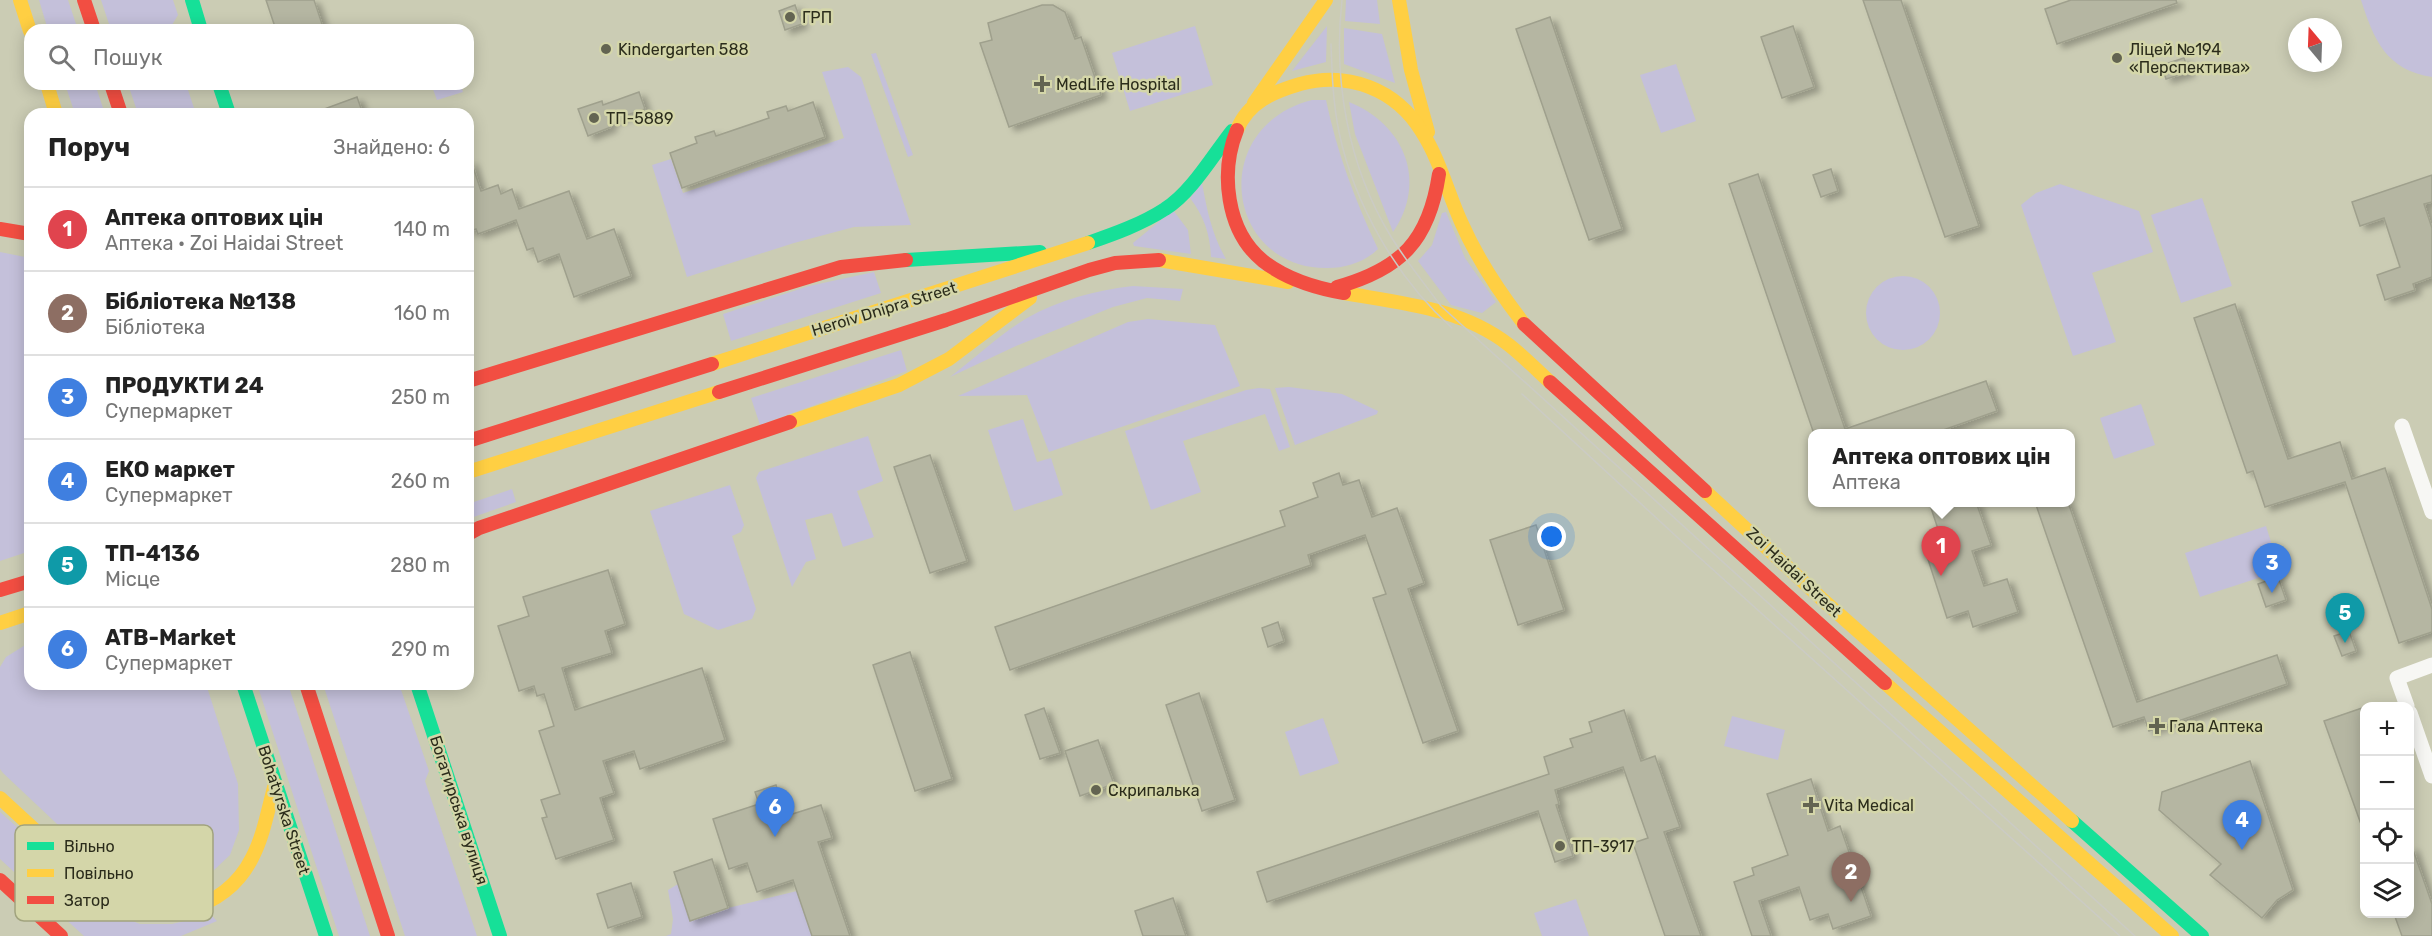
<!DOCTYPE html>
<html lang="uk">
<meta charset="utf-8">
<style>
body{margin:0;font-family:Rubik,sans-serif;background:#f6f6f6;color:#222}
.controls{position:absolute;right:18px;bottom:18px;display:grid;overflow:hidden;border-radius:12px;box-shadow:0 3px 15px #0003}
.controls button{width:54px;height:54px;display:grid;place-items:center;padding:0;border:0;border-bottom:2px solid #e0e0e0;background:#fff;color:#222;font:30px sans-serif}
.compass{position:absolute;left:2288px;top:18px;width:54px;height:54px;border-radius:50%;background:#fff;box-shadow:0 3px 15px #0003;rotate:341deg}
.you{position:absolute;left:1552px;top:537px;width:21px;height:21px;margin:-15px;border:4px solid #fff;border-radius:50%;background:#1a73e8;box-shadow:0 0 0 9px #1a73e833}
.badge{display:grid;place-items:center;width:39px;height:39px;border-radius:50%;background:#b45309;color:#fff;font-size:20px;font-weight:700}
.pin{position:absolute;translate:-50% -50px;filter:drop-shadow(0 2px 3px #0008)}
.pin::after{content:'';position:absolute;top:32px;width:21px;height:18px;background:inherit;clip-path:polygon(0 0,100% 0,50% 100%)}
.popup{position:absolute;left:1808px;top:429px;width:267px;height:78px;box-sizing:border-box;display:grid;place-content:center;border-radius:12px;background:#fff;filter:drop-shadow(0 2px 4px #0005);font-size:20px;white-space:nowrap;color:#767676}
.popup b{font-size:22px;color:#222}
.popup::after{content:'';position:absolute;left:50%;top:100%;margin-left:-12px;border:12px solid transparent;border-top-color:#fff}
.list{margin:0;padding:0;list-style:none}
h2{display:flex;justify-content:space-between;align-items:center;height:78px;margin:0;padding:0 24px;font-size:26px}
h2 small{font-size:20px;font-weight:400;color:#767676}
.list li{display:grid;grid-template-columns:39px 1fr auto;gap:18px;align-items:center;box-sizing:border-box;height:84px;padding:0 24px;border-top:2px solid #e0e0e0}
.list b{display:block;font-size:22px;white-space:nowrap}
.list p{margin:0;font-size:20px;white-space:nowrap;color:#767676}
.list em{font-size:20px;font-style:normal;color:#767676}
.icon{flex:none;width:33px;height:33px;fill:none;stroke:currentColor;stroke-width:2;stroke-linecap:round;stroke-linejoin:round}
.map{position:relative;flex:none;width:2432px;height:936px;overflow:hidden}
.search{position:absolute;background:#fff;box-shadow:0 3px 15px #0003;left:24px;top:24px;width:450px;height:66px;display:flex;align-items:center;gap:15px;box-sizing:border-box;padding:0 21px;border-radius:18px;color:#767676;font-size:22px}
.panel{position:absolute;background:#fff;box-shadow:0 3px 15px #0003;left:24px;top:108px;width:450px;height:582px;border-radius:18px}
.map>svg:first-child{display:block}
.green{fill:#c4c0da}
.building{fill:#b5b6a2;stroke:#9fa08d;stroke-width:1.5;filter:url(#shadow)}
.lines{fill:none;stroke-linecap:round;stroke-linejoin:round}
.street{stroke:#f7f7f4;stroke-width:15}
.fast{stroke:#16e098;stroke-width:14}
.slow{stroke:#ffcf43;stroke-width:14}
.jam{stroke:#f24e42;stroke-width:14}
.tram{stroke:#cbcbc4;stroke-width:1.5}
.poi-dot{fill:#636451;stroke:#d4d6a9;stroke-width:2}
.labels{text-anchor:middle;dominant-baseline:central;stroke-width:5;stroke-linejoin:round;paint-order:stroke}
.poi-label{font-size:16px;fill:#2b2c1b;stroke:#d4d6a9;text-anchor:start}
.street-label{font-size:16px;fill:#2b2c1b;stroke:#d4d6a9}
.key{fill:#d4d6a9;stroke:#a1a37e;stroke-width:1.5}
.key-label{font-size:16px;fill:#2b2c1b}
</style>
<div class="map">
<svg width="2432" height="936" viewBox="0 0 2432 936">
<defs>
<filter id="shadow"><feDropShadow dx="6" dy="4" stdDeviation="3" flood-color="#0004"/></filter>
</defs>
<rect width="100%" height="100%" fill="#cbccb4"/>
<g class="green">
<path d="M39,0H68L78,30H48Z"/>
<path d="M101,0H173L178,15L169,30H111Z"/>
<path d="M1346,0H1377L1380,24L1345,21Z"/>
<path d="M2361,0H2432V77C2386,70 2374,40 2361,0Z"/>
<path d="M1195,26L1213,85L1130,111L1112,53Z"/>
<path d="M1327,26L1326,62L1292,71Z"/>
<path d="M1344,28L1382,34L1395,83L1344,64Z"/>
<path d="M876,53L913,155L908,157L871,54Z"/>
<path d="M1676,64L1696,121L1661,133L1640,75Z"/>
<path d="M848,67L861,77L911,225L854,227L794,243L687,277L652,165L671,159L683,193L844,138L822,72Z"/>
<path d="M65,84H95L105,114H75Z"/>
<path d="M128,84H186L196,114H138Z"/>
<path d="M431,84H460L463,92L437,100Z"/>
<path d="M1312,100H1326C1337,153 1355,200 1378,249C1365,262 1346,268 1328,268C1226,270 1206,127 1312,100Z"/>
<path d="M1349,102C1404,124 1428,181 1393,232L1355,134Z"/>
<path d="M1202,183C1207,210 1212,235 1226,259L1211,257C1210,234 1204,216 1190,198Z"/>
<path d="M2060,184L2139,211L2153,252L2092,273L2116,342L2073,356L2021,205L2036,193Z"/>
<path d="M2202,198L2232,286L2181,303L2151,215Z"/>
<path d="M1173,210L1188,230L1191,254L1134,246L1133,243Z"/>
<path d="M1446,212L1465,258L1496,302L1482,313L1451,305L1418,261L1432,245L1442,213Z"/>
<path d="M0,252L30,258V551L0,561Z"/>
<path d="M874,272L881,293L731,341L723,314L809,286Z"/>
<circle cx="1903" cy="313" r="37"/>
<path d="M1133,286L1183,289L1180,301L1147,298L1113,307L1016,346L950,377C975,358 1000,334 1027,318C1059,300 1096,290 1133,286Z"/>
<path d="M1148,319L1215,325L1240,386L1049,452L1027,395L958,396L1128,322Z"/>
<path d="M901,350L907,371L760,425L751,398Z"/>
<path d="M1289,387L1342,394L1378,411L1377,414L1295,445L1275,388Z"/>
<path d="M1259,388L1270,389L1290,447L1279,451L1265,414L1183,441L1201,492L1151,510L1125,431L1246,390Z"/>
<path d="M2141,404L2155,445L2114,459L2100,418Z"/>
<path d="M1023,419L1037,462L1051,458L1063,495L1014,511L988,430Z"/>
<path d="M868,436L883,481L857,491L874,537L843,547L832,513L805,520L816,559L806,562L792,587L756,478L759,472Z"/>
<path d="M730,485L744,525L741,532L732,536L756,609L752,619L718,630L684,614L650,511Z"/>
<path d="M512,489L516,502L468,519V504Z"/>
<path d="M2266,526L2280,571L2200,597L2185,553Z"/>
<path d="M30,642V684H206L238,784L239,830L230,855L213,871L188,885L164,889L133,886L108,872L3,773L0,769V667L6,657Z"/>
<path d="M257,684H288L370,936H339Z"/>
<path d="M323,684H399L429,771L425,781L477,936H405Z"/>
<path d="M1732,716L1785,730L1778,760L1724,746Z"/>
<path d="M1323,718L1339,763L1300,776L1285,732Z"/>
<path d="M0,812L117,915L140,924H172L211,915L217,921L181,936H84L0,859Z"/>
<path d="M678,884L690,920L728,908L797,891L812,936H666L671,934L673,919L668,890Z"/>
<path d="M1576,899L1589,936H1542L1534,913Z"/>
</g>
<g class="building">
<path d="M266,0H314L324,30H276Z"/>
<path d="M1863,0H1901L1979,226L1945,237Z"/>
<path d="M2071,0H2176L2177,3L2057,44L2045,9Z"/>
<path d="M795,5L802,24L785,30L779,11Z"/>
<path d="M1042,5H1053L1065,12L1075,39L1081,37L1101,95L1009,127L980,43L992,40L988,23Z"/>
<path d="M1550,17L1622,229L1589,240L1516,29Z"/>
<path d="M1793,26L1814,87L1782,98L1761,37Z"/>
<path d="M2184,58L2189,72L2166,79L2162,65Z"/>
<path d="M639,92L645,109L609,121L611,127L588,136L578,109L602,101L603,105Z"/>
<path d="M357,97L363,114H316V112Z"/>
<path d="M813,102L825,137L682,188L670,153L697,143L695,137L714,131L716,136L769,118L767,112L786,106L788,111Z"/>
<path d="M471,161L481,191L498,185L501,194L512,189L519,209L569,191L587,239L614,229L631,276L574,297L559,254L538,262L533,248L527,250L516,220L478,234L476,229L468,232V162Z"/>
<path d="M1831,169L1838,191L1821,197L1813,175Z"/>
<path d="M1758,174L1845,429L1986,381L1997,411L1932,434H1814L1729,184Z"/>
<path d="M2432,175V202L2424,204L2432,228V277L2413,284L2415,290L2385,300L2377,275L2400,267L2384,218L2360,226L2352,202Z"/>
<path d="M2235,304L2288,459L2340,442L2352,479L2385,468L2432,609V632L2399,643L2345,482L2265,507L2253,471L2247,473L2194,318Z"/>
<path d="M930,455L967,561L930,573L894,467Z"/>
<path d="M1339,473L1343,485L1359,480L1372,517L1397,508L1424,583L1408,589L1458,731L1423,743L1373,598L1386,594L1365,535L1308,555L1311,565L1010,670L995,627L1285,526L1280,511L1318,497L1313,483Z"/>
<path d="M1929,502H1976L1991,545L1972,551L1984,586L2007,579L2018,612L1973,627L1968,611L1947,618L1923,544L1941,538Z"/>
<path d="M2035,502H2068L2137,702L2277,655L2287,684L2149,731L2144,717L2113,727Z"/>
<path d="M1536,525L1564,610L1518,625L1490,540Z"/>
<path d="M608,570L625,624L605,631L612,653L562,668L575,710L702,668L725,740L640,769L634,751L603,761L614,793L600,798L614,840L556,859L542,818L547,817L541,800L560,794L539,731L554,726L544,694L537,696L534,686L519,691L498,626L529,616L523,597Z"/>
<path d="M2278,577L2286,600L2266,607L2258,584Z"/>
<path d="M1278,622L1284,641L1268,647L1262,628Z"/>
<path d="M2349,631L2356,651L2342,656L2334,636Z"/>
<path d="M910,652L952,779L915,791L873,665Z"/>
<path d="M1199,693L1235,800L1202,811L1166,705Z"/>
<path d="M1044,708L1060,753L1040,759L1025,715Z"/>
<path d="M2362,708L2364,716V827H2362L2324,721Z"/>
<path d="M1624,710L1641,761L1655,756L1680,827L1664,832L1701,936H1665L1633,843L1648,838L1623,767L1555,790L1559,804L1556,805L1573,856L1555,862L1538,811L1267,902L1257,872L1549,774L1544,757L1573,747L1570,739L1592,732L1589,722Z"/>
<path d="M1098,740L1114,784L1080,796L1065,751Z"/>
<path d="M2250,761L2293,890L2277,900L2262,918L2210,875L2221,864L2159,810L2162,792Z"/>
<path d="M1811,779L1828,831L1840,826L1871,916L1833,929L1828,914L1810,920L1799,887L1759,901L1771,936H1752L1734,882L1754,875L1752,868L1788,855L1767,794Z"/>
<path d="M776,785L786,816L821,805L832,838L818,842L850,936H812L793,880L757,892L747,863L729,869L713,819L759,804L755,792Z"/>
<path d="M2409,847H2412L2432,904V936H2402L2394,914H2409Z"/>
<path d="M712,859L728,908L690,921L674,872Z"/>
<path d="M631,883L642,917L608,928L597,894Z"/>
<path d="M1173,898L1186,936H1143L1135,911Z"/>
</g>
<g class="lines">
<g class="street">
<path d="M2402,426L2432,512"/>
<path d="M2407,706L2397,678L2432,665"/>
<path d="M2410,713L2432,776"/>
</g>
<g class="fast">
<path d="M192,0L201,30"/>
<path d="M219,84L229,114"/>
<path d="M1088,243C1114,234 1142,224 1165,209C1191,193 1213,155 1232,131"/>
<path d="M906,260L1040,252"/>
<path d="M243,684L326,936"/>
<path d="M417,684L500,936"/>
<path d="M2072,821L2202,936"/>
</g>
<g class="slow">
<path d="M20,0L30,31"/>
<path d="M1399,0L1411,70L1428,132"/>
<path d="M47,84L56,114"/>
<path d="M1254,103L1326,0"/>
<path d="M1237,130C1248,102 1273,92 1300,84C1348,71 1396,89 1422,132C1440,160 1448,194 1462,224C1478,260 1500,293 1524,324"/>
<path d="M1159,260L1288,282"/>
<path d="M1344,293C1401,303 1462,308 1509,345C1523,356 1537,370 1550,382"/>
<path d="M712,364L1088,243"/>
<path d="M790,422L899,385L949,359L1030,298"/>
<path d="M468,472L719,392"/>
<path d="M1705,491L1823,600L2072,821"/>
<path d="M0,623L30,613"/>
<path d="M1885,683L2172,936"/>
<path d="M0,798C25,821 49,843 74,866C85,876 95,889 108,897C158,927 225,912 252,858C264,835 268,809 275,784"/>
</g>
<g class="jam">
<path d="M84,0L94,30"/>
<path d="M111,84L121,114"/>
<path d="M1237,130C1220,172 1226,231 1263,261C1286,279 1315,288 1344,293"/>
<path d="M0,229L30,234"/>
<path d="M1337,287C1401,269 1429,241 1439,174"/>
<path d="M1524,324L1705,491"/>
<path d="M468,381L841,267L906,260"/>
<path d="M1550,382L1885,683"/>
<path d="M719,392L946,320L1089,270L1115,263L1159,260"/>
<path d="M468,441L712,364"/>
<path d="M468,534L479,528L790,422"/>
<path d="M0,590L30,581"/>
<path d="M306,684L388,936"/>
<path d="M0,880L61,936"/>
</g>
<g class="tram">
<path d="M1342,0C1333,80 1348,166 1390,235C1405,260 1424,283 1441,306L2135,936"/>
<path d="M1331,44C1332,74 1333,103 1339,132C1354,204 1397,279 1452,328"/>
<path d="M1522,394L1690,549L2120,936"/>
</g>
</g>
<g class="poi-dot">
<circle cx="790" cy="17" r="6"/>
<circle cx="606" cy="49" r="6"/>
<circle cx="2117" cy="58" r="6"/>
<path d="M1039 75h6v6h6v6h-6v6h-6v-6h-6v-6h6z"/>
<circle cx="594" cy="118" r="6"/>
<path d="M2154 717h6v6h6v6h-6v6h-6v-6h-6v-6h6z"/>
<circle cx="1096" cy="790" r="6"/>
<path d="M1808 796h6v6h6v6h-6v6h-6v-6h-6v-6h6z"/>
<circle cx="1560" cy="846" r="6"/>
</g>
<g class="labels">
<g class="poi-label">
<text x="802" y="17">ГРП</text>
<text x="618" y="49">Kindergarten 588</text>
<text x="2129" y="49">Ліцей №194<tspan x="2129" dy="18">«Перспектива»</tspan></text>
<text x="1056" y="84">MedLife Hospital</text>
<text x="606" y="118">ТП-5889</text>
<text x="2169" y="726">Гала Аптека</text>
<text x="1108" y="790">Скрипалька</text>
<text x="1824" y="805">Vita Medical</text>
<text x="1572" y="846">ТП-3917</text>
</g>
<g class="street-label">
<text transform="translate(884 309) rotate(-17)">Heroiv Dnipra Street</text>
<text transform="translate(1794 572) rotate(43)">Zoi Haidai Street</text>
<text transform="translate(284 810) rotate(72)">Bohatyrska Street</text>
<text transform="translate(459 810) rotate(72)">Богатирська вулиця</text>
</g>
</g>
<rect x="15" y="825" width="198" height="96" rx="9" class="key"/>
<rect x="27" y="842" width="27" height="8" fill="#16e098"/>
<rect x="27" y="869" width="27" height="8" fill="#ffcf43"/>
<rect x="27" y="896" width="27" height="8" fill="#f24e42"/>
<g class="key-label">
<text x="64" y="852">Вільно</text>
<text x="64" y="879">Повільно</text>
<text x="64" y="906">Затор</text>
</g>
</svg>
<div class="controls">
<button>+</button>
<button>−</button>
<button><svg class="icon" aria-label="locate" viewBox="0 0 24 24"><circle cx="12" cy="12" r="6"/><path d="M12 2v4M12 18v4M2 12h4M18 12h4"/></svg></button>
<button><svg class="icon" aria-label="layers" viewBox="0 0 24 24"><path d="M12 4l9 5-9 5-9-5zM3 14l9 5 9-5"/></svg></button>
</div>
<svg class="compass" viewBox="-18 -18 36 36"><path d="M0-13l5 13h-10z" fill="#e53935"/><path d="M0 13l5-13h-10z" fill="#767676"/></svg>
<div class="you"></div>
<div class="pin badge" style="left:1941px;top:576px;background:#e0444e">1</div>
<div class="popup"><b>Аптека оптових цін</b>Аптека</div>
<div class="pin badge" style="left:1851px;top:902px;background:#8d6e63">2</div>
<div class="pin badge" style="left:2272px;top:593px;background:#3f7fe0">3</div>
<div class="pin badge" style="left:2242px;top:850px;background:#3f7fe0">4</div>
<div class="pin badge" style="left:2345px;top:643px;background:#0f9aa8">5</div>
<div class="pin badge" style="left:775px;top:837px;background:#3f7fe0">6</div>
<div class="search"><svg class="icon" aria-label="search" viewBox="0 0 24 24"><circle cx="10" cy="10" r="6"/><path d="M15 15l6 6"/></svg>Пошук</div>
<section class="panel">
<h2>Поруч<small>Знайдено: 6</small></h2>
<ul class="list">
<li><span class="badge" style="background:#e0444e">1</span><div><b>Аптека оптових цін</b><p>Аптека · Zoi Haidai Street</p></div><em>140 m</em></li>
<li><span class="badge" style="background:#8d6e63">2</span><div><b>Бібліотека №138</b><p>Бібліотека</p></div><em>160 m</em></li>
<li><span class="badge" style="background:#3f7fe0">3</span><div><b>ПРОДУКТИ 24</b><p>Супермаркет</p></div><em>250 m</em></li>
<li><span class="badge" style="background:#3f7fe0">4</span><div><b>ЕКО маркет</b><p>Супермаркет</p></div><em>260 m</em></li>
<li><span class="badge" style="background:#0f9aa8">5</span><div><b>ТП-4136</b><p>Місце</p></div><em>280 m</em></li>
<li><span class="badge" style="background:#3f7fe0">6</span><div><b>ATB-Market</b><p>Супермаркет</p></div><em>290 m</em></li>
</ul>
</section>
</div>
